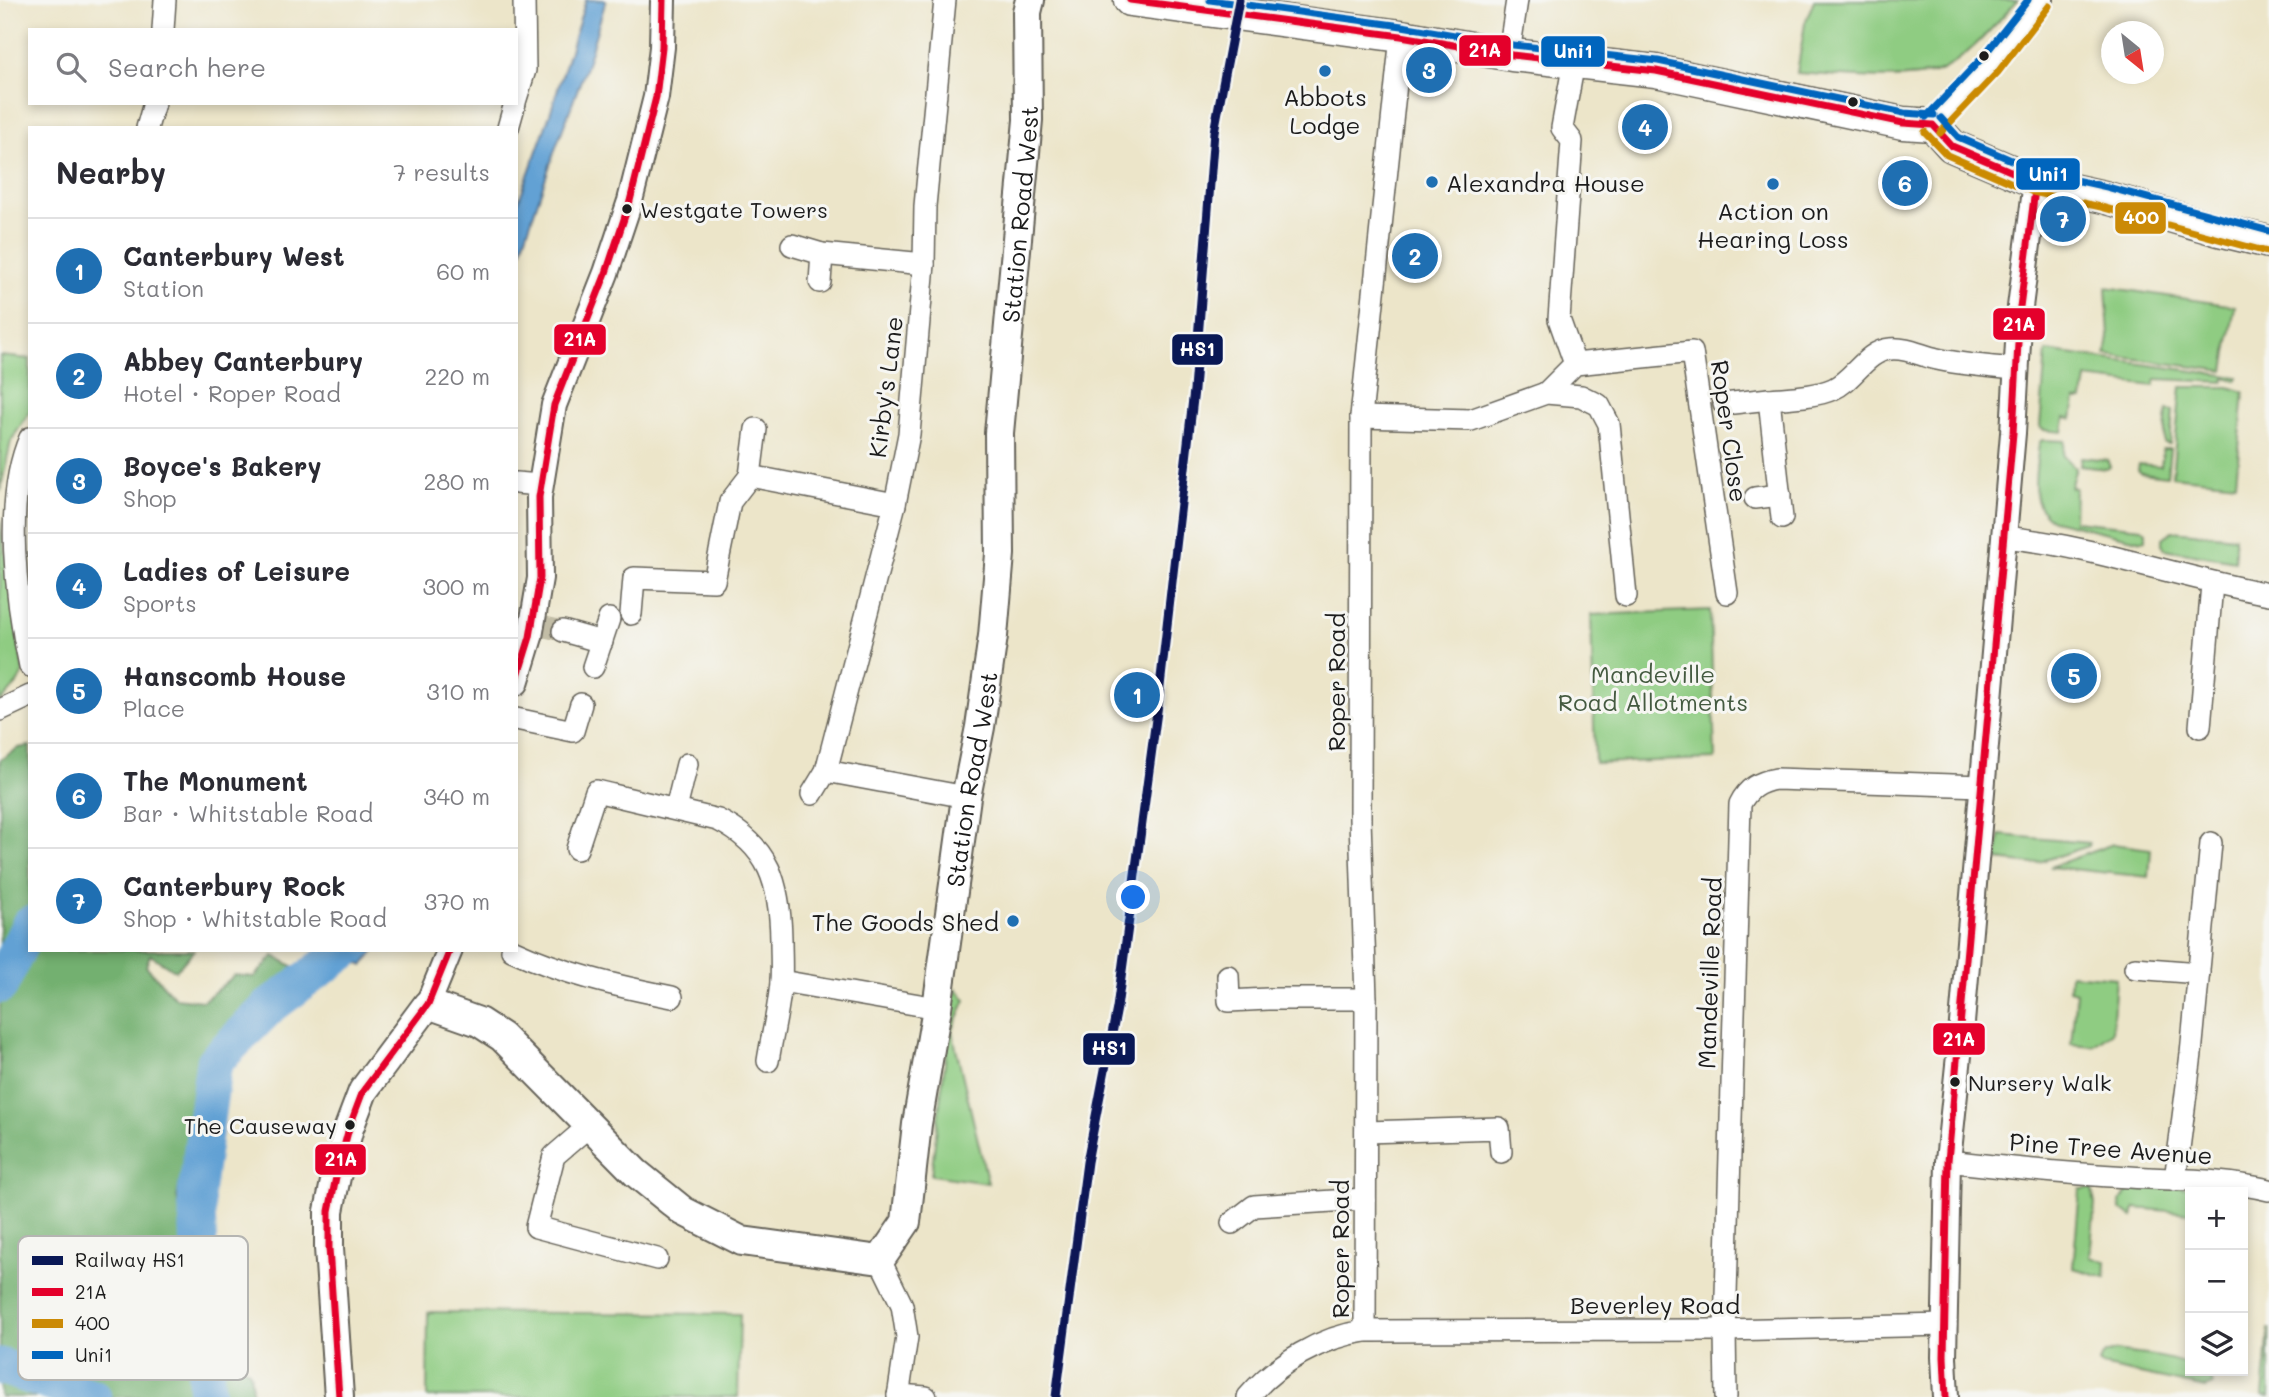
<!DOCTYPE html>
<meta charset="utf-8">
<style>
body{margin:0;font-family:Mali,sans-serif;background:#f2f2f3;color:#2b2b33}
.controls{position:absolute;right:21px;bottom:21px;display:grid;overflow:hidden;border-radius:0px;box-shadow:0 4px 10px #0003}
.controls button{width:63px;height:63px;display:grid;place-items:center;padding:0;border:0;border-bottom:2px solid #e1e1e2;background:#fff;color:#2b2b33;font:35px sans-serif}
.compass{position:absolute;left:2101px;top:21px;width:63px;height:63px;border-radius:50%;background:#fff;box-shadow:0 4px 10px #0003;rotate:150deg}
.you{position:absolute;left:1134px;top:898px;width:24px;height:24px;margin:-18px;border:5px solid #fff;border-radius:50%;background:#1a73e8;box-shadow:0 0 0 10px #1a73e833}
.badge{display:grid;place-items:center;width:46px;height:46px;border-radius:50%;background:#1f6fb2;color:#fff;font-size:23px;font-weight:700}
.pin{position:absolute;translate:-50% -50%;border:4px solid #fff;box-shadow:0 2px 7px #0006}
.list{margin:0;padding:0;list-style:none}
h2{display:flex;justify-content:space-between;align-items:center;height:91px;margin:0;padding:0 28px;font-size:30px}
h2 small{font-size:23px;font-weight:400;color:#7c7c81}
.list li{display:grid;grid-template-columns:46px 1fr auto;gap:21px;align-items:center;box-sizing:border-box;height:105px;padding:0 28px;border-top:2px solid #e1e1e2}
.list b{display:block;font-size:26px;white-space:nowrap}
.list p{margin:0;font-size:23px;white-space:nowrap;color:#7c7c81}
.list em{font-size:23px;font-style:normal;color:#7c7c81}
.icon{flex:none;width:38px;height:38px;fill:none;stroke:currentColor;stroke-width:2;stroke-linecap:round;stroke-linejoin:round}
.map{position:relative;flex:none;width:2269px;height:1397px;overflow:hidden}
.search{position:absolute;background:#fff;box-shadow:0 4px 10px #0003;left:28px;top:28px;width:490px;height:77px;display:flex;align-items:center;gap:18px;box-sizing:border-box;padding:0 24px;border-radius:0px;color:#7c7c81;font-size:26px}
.panel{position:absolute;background:#fff;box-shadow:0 4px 10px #0003;left:28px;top:126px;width:490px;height:826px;border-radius:0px}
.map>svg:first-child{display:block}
.green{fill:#8fcc82;stroke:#56744f;stroke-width:2}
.forest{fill:#73b070;stroke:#486646;stroke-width:2}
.water{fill:#62a1d4;stroke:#3f5e78;stroke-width:2}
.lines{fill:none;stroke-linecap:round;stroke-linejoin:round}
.river{stroke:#62a1d4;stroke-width:37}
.minor-tunnel{stroke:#c2bda6;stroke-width:21;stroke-dasharray:21 10;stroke-linecap:butt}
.minor-casing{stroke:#656259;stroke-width:24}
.tertiary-casing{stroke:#656259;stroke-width:28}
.secondary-casing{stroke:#656259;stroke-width:32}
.primary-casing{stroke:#656259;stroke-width:35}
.minor{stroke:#fff;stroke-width:21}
.tertiary{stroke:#fff;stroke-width:24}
.secondary{stroke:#fff;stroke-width:28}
.primary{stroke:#fff;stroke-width:32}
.bus-1-casing{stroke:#f6f6f2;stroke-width:12}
.bus-2-casing{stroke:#f6f6f2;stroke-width:12}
.bus-3-casing{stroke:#f6f6f2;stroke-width:12}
.bus-1{stroke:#e4002b;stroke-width:7}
.bus-2{stroke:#cb8a06;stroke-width:7}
.bus-3{stroke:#0065bd;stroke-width:7}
.rail-1-casing{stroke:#f6f6f2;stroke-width:14}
.rail-1{stroke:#091855;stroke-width:9}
.bus-dot{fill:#1c1c1c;stroke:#f6f6f2;stroke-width:2.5}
.poi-dot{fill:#1f6fb2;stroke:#f6f6f2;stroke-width:2.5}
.labels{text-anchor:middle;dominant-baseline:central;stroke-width:6;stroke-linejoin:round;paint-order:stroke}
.bus-label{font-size:22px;fill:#1c1c1c;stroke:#f6f6f2;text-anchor:start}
.poi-label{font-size:24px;fill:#1c1c1c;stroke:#f6f6f2}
.street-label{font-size:24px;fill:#1c1c1c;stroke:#f6f6f2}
.park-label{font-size:24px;fill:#445a40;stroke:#f6f6f2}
.key{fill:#f6f6f2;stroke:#b5b5b2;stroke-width:2}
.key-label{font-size:19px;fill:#1c1c1c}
.line-badge{stroke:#f6f6f2;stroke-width:2.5}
.badge-label{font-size:19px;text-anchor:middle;font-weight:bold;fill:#fff}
</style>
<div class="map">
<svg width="2269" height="1397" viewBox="0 0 2269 1397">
<rect width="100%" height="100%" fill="#f6f6f2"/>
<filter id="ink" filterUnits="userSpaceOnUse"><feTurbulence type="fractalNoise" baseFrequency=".0143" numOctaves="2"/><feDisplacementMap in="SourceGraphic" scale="14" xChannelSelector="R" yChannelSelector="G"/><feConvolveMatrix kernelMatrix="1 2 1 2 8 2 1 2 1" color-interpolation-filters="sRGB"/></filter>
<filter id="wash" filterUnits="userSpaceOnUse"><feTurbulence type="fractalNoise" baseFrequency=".00686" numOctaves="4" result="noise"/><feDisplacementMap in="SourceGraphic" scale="28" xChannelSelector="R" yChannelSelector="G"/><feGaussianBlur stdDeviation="1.57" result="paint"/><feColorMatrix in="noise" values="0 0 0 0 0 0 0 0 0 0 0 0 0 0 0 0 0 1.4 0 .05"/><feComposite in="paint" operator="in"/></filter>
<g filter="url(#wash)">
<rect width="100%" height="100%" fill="#ece5c9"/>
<g class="green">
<path d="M1814,0H2018C1995,24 1972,54 1942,70C1915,84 1830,75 1797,73L1805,23Z"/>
<path d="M2106,287L2235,306L2224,371L2106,355L2109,337Z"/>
<path d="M2046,351L2238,377L2236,381L2225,378L2224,382L2156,379L2154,386L2086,378L2083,400H2075L2072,419L2065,418L2063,432L2043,430L2040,427Z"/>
<path d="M0,356L30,359V411L11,441L0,492Z"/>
<path d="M2181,387H2229L2244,392L2236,483L2172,476Z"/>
<path d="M2167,410L2173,411L2170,444L2164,443Z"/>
<path d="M2042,440L2065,441L2063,456L2076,468L2070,487L2075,488L2074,521L2142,528L2146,532V540L2142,541L2053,520C2026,505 2037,469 2039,443Z"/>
<path d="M2163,449H2170L2167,476L2141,473L2138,470L2139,464L2161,466Z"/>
<path d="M2081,457L2107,460L2110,467L2107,469L2080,466Z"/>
<path d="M0,520L23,672L17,684L0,702Z"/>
<path d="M2172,531L2235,537V561L2165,549L2162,544V538Z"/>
<path d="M1710,610L1715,759L1595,763L1591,615Z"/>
<path d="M2000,835L2089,843V846L2033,864L1997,860Z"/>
<path d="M2113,844L2151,849L2149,877L2050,867Z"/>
<path d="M2070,974L2116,978L2112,1032L2093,1046L2071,1044L2076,992L2069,990Z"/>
<path d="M956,988L966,1000L952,1031L988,1183L931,1175L950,1022Z"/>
<path d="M2142,1184L2199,1189L2198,1192H2190V1213L2135,1208L2133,1217L2121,1210L2120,1202L2130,1188Z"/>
<path d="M2080,1189H2092L2095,1204L2090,1257L2106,1262L2105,1277L2073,1268Z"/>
<path d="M428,1312L740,1314L738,1397H427Z"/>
<path d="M2269,1328V1397L2263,1396Z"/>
<path d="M2115,1351C2140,1355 2167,1355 2190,1366V1371C2200,1371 2210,1374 2213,1385L2206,1388L2102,1366L2099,1363C2102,1354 2107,1353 2115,1351Z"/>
</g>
<path class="forest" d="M30,746V950H194L176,971L150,955L146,966L175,998L203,1001L235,975L254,977L274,956L304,972L250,1011L206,1060L177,1197L198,1285L194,1331L250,1372L253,1397H0V760L18,748Z"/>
<g class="water">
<path d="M586,0H606L586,67L556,147L516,266V208L548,120Z"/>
<path d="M340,950H375L363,966Z"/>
</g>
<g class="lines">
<g class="river">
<path d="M0,985L30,924"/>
<path d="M0,1366L93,1397"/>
<path d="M207,1397L196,1193L214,1062L269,1007L346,950"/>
</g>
</g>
</g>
<g filter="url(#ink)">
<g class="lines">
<path class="minor-tunnel" d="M545,627L563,631"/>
<g class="minor-casing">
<g id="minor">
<path d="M163,30L165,0"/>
<path d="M1509,53L1517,0"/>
<path d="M1574,62L1562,128L1572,141L1559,319L1575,364"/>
<path d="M516,99L525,70L524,0"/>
<path d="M147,128L154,103"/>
<path d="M508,128L515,103"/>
<path d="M792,245L822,254L924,264"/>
<path d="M820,282L822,254"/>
<path d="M1546,393L1575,364L1692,352L1727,593"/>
<path d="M1724,404L1769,399"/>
<path d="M1361,417L1471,420L1546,393L1581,396L1599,405L1609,424L1626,596"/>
<path d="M30,438C3,499 16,601 30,666"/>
<path d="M750,476L756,429"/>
<path d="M516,483L540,485"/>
<path d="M1755,498L1780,495"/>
<path d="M1782,518L1769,399C1790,397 1814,397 1833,389C1854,380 1866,351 1890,349C1906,347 1922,356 1937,359C1964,365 1991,367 2018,369"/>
<path d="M2004,537C2094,546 2180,578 2269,594"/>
<path d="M631,614L634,578L714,581L730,502L750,476L895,504"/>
<path d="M563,631L602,642"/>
<path d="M593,667L609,619"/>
<path d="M0,710L30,696"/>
<path d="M516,719L573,731L581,704"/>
<path d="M2200,727L2212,584"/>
<path d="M826,771L966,797"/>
<path d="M812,794L826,771L895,504L909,434L924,264L925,206L945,0"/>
<path d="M676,809L687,764"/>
<path d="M577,849L596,791L718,820C770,846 780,884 781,939C781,953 782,968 781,982C779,1008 772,1035 768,1061"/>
<path d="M512,950C564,974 616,986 672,997"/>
<path d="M2135,968L2199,973"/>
<path d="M1228,976L1229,1001L1268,999H1366"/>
<path d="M781,981L937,1008"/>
<path d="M589,1126L554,1156L536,1227L657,1259"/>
<path d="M1366,1132L1499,1128L1501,1152"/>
<path d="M1948,1161C2008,1168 2070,1174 2130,1177C2177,1180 2223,1179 2269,1190"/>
<path d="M2175,1180L2191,1054L2211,843"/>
<path d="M1232,1223L1254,1206L1365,1199"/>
<path d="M880,1260L902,1305L907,1337L898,1397"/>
<path d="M1365,1331L1366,999L1360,819L1361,417L1401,36"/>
<path d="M898,1395L926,1397"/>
<path d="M1248,1397C1277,1363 1321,1337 1365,1331L1725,1330L1946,1325"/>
<path d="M1726,1397L1725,1330L1740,804C1748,788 1759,782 1776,779L1982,786"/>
</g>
</g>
<g class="tertiary-casing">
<g id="tertiary">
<path d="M1933,125C1974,86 2009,45 2041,0"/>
<path d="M516,683L530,637L540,578L539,497L554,405L606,273L630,201L656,97L662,47L663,0"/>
<path d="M428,1004L450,950"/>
<path d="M1946,1397L1944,1357L1948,1161L1960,1046L2013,433L2020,307L2036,182"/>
</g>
</g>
<g class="secondary-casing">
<g id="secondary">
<path id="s1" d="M339,1397L329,1248V1211L336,1177L349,1128L363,1091L428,1004L479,1022L502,1037L636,1173L683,1211L742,1241L880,1260L906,1222L917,1124L937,1008L966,797L980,727L993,636L1000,554L999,433L1028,120L1027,12L1030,0"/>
</g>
</g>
<g class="primary-casing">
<path id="primary" d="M1130,0L1401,36L1512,55L1656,71L1903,123L1933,125L1952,146L2036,182L2104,197L2219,230L2269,242"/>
</g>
<use href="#minor" class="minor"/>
<use href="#tertiary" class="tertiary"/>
<use href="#secondary" class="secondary"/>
<use href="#primary" class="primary"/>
<g class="bus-1-casing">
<g id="bus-1">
<path d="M1130,0L1401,36L1512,55L1656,71L1903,123L1933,125L1952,146L2036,182L2020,307L2013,433L1948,1161L1944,1357L1946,1397"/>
<path d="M516,682L530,637L540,578L539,497L554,405L606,273L630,201L656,97L662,47L663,0"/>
<path d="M339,1397L329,1248V1211L336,1177L349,1128L363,1091L428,1004L450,950"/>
</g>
</g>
<g class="bus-2-casing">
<g id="bus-2">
<path d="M1925,132L1947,155L2033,192L2101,207L2267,252"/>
<path d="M1940,133L1998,72L2049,6"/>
</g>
</g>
<g class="bus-3-casing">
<g id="bus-3">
<path d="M1210,0L1402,26L1513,45L1658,61L1904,113L1934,115"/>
<path d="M1926,117L1982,58L2028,0"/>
<path d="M1941,118L1958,137L2039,172L2107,187L2269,231"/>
</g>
</g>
<use href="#bus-1" class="bus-1"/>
<use href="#bus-2" class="bus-2"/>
<use href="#bus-3" class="bus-3"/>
<g class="rail-1-casing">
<path id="rail-1" d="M1056,1397L1087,1162L1117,1008L1158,704L1194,390L1214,132L1239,0"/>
</g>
<use href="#rail-1" class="rail-1"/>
</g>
</g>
<g class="bus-dot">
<circle cx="1984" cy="56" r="6"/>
<circle cx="1853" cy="102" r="6"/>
<circle cx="627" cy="209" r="6"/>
<circle cx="1955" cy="1082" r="6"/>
<circle cx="350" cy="1125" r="6"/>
</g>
<g class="poi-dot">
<circle cx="1325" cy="71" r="7"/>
<circle cx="1432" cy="182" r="7"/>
<circle cx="1773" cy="184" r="7"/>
<circle cx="1013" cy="921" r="7"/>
</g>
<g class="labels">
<g class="bus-label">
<text x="640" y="209">Westgate Towers</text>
<text x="1968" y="1082">Nursery Walk</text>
<text x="337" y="1125" text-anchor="end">The Causeway</text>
</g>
<g class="poi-label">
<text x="1325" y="96">Abbots<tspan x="1325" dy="28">Lodge</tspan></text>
<text x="1446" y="182" text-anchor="start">Alexandra House</text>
<text x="1773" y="210">Action on<tspan x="1773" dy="28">Hearing Loss</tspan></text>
<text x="999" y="921" text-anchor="end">The Goods Shed</text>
</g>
<g class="street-label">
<text stroke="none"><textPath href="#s1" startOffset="2020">Station Road West</textPath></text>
<text transform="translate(885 387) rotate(-83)">Kirby's Lane</text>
<text transform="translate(1730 431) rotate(82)">Roper Close</text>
<text transform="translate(1335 682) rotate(-90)">Roper Road</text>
<text stroke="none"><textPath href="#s1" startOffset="1452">Station Road West</textPath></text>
<text transform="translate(1709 973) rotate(-88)">Mandeville Road</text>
<text transform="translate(2111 1148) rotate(4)">Pine Tree Avenue</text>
<text transform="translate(1339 1249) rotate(-90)">Roper Road</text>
<text x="1655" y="1304">Beverley Road</text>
</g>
<g class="park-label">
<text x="1653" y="673">Mandeville<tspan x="1653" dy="28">Road Allotments</tspan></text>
</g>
</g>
<rect x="18" y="1236" width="230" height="144" rx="10" class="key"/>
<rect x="32" y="1256" width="31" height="9" fill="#091855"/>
<rect x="32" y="1288" width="31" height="8" fill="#e4002b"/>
<rect x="32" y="1319" width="31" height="9" fill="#cb8a06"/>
<rect x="32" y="1351" width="31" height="8" fill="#0065bd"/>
<g class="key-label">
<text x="75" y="1267">Railway HS1</text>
<text x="75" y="1299">21A</text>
<text x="75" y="1330">400</text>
<text x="75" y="1362">Uni1</text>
</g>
<g class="line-badge">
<rect x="1458" y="34" width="54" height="33" rx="7" fill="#e4002b"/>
<rect x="1540" y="35" width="66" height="33" rx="7" fill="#0065bd"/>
<rect x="2015" y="157" width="66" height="34" rx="7" fill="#0065bd"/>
<rect x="2114" y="201" width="53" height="34" rx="7" fill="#cb8a06"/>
<rect x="1992" y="307" width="54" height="34" rx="7" fill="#e4002b"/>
<rect x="553" y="323" width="54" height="33" rx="7" fill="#e4002b"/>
<rect x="1171" y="333" width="53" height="33" rx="7" fill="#091855"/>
<rect x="1932" y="1022" width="54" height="34" rx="7" fill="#e4002b"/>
<rect x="1082" y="1032" width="54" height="34" rx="7" fill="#091855"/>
<rect x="314" y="1143" width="53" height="33" rx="7" fill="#e4002b"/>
</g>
<g class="badge-label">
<text x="1485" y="57">21A</text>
<text x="1573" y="58">Uni1</text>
<text x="2048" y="181">Uni1</text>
<text x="2141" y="224">400</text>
<text x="2019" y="331">21A</text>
<text x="580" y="346">21A</text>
<text x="1197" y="356">HS1</text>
<text x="1959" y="1046">21A</text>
<text x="1109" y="1055">HS1</text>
<text x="341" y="1166">21A</text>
</g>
</svg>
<div class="controls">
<button>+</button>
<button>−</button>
<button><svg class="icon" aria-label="layers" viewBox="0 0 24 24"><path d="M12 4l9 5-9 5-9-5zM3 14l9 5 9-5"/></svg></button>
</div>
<svg class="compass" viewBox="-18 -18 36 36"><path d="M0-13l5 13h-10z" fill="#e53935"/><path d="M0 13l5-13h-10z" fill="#7c7c81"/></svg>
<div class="you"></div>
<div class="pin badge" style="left:1137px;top:695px">1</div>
<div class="pin badge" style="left:1415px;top:256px">2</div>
<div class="pin badge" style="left:1429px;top:70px">3</div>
<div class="pin badge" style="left:1645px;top:127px">4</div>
<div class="pin badge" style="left:2074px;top:676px">5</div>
<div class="pin badge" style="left:1905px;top:183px">6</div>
<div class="pin badge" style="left:2063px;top:219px">7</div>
<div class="search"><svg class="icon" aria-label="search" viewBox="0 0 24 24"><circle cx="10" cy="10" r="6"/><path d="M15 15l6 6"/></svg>Search here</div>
<section class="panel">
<h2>Nearby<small>7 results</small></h2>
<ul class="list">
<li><span class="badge">1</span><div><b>Canterbury West</b><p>Station</p></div><em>60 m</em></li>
<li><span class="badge">2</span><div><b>Abbey Canterbury</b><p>Hotel · Roper Road</p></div><em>220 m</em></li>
<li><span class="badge">3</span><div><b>Boyce's Bakery</b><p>Shop</p></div><em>280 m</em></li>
<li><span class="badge">4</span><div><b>Ladies of Leisure</b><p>Sports</p></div><em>300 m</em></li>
<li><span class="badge">5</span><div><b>Hanscomb House</b><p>Place</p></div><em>310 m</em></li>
<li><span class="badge">6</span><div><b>The Monument</b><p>Bar · Whitstable Road</p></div><em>340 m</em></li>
<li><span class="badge">7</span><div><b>Canterbury Rock</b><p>Shop · Whitstable Road</p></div><em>370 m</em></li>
</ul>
</section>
</div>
